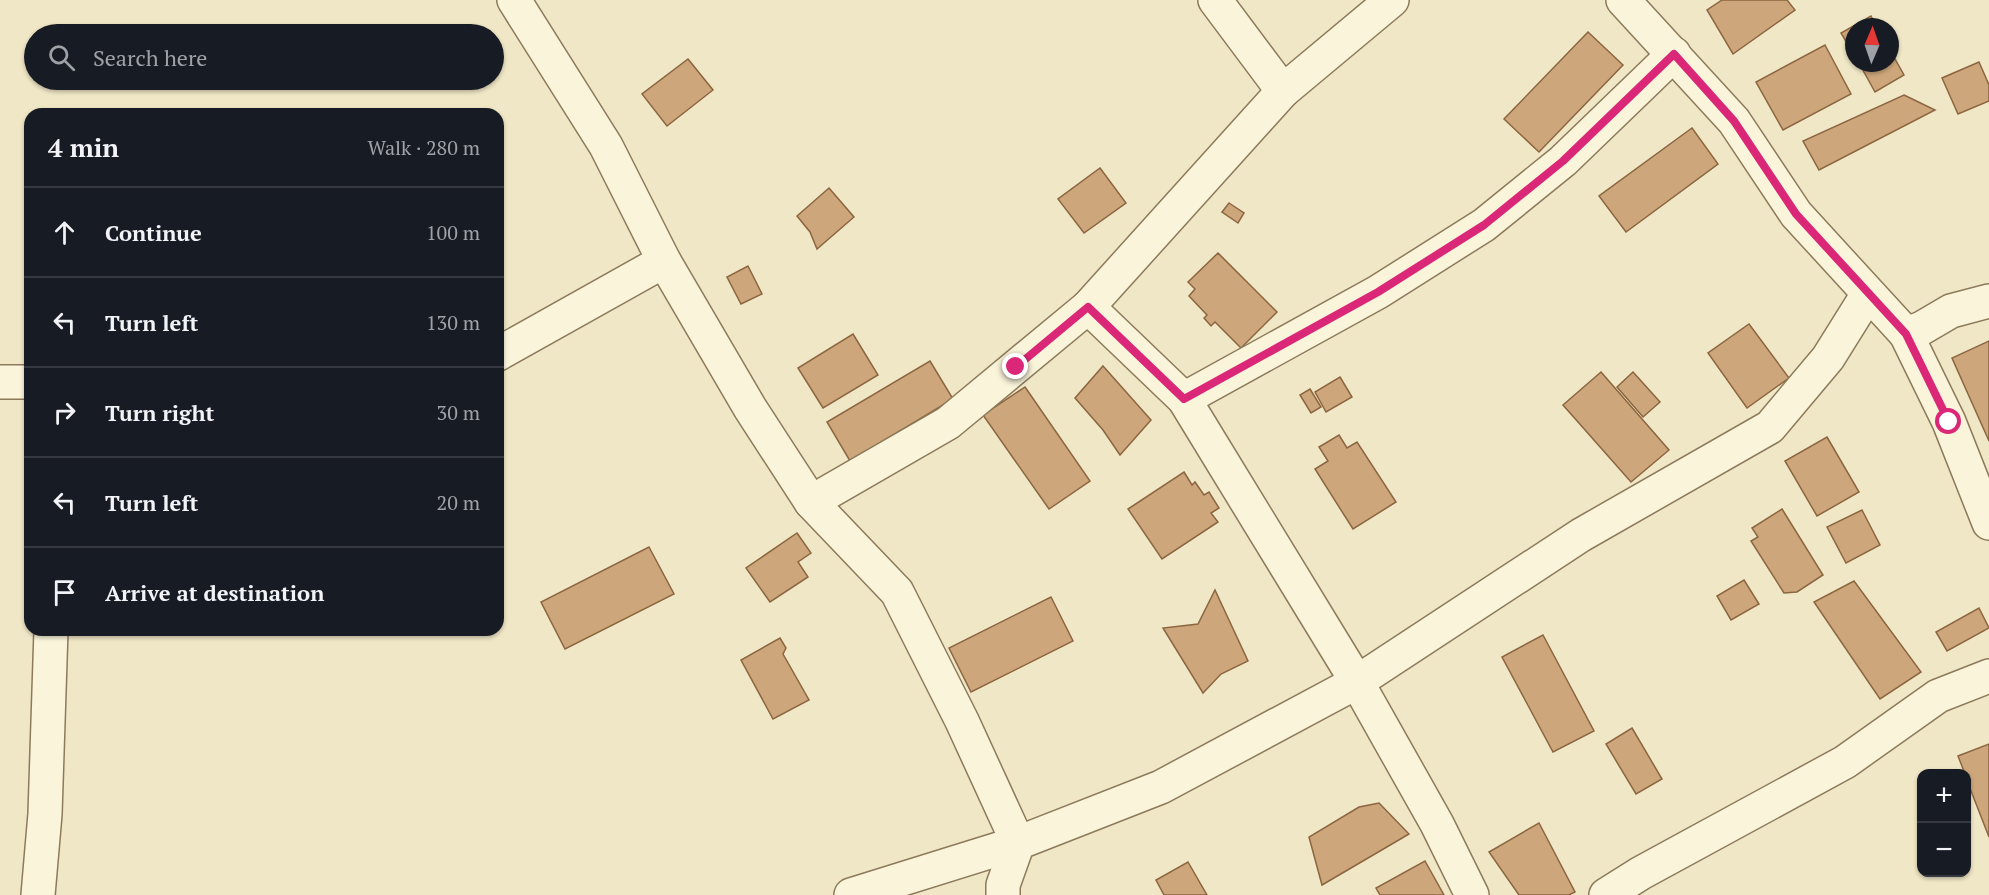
<!DOCTYPE html>
<meta charset="utf-8">
<style>
body{margin:0;font-family:"PT Serif",serif;background:#242831;color:#f1f3f6}
.controls{position:absolute;right:18px;bottom:18px;display:grid;overflow:hidden;border-radius:12px;box-shadow:0 2px 4px #0004}
.controls button{width:54px;height:54px;display:grid;place-items:center;padding:0;border:0;border-bottom:2px solid #363941;background:#171b24;color:#f1f3f6;font:30px sans-serif}
.compass{position:absolute;left:1845px;top:18px;width:54px;height:54px;border-radius:50%;background:#171b24;box-shadow:0 2px 4px #0004;rotate:2deg}
.stop{position:absolute;width:18px;height:18px;margin:-14px;border:4px solid #db2777;border-radius:50%;background:#fff}
.stop.end{background:#db2777;border-color:#fff;box-shadow:0 2px 6px #0008}
.list{margin:0;padding:0;list-style:none}
h2{display:flex;justify-content:space-between;align-items:center;height:78px;margin:0;padding:0 24px;font-size:26px}
h2 small{font-size:20px;font-weight:400;color:#9ea1a6}
.list li{display:grid;grid-template-columns:39px 1fr auto;gap:18px;align-items:center;box-sizing:border-box;height:90px;padding:0 24px;border-top:2px solid #363941}
.list b{display:block;font-size:22px;white-space:nowrap}
.list em{font-size:20px;font-style:normal;color:#9ea1a6}
.icon{flex:none;width:33px;height:33px;fill:none;stroke:currentColor;stroke-width:2;stroke-linecap:round;stroke-linejoin:round}
.map{position:relative;flex:none;width:1989px;height:895px;overflow:hidden}
.search{position:absolute;background:#171b24;box-shadow:0 2px 4px #0004;left:24px;top:24px;width:480px;height:66px;display:flex;align-items:center;gap:15px;box-sizing:border-box;padding:0 21px;border-radius:33px;color:#9ea1a6;font-size:22px}
.panel{position:absolute;background:#171b24;box-shadow:0 2px 4px #0004;left:24px;top:108px;width:480px;height:528px;border-radius:18px}
.map>svg:first-child{display:block}
.building{fill:#cea67b;stroke:#8b6640;stroke-width:1.5}
.lines{fill:none;stroke-linecap:round;stroke-linejoin:round}
.minor-casing{stroke:#8c7a5b;stroke-width:36}
.minor{stroke:#faf4da;stroke-width:33}
.route{stroke:#db2777;stroke-width:8}
</style>
<div class="map">
<svg width="1989" height="895" viewBox="0 0 1989 895">
<rect width="100%" height="100%" fill="#f0e7c6"/>
<g class="building">
<path d="M1722,0H1787L1795,10L1733,54L1707,10Z"/>
<path d="M1871,16L1877,27H1854V55L1841,33Z"/>
<path d="M1588,32L1623,65L1539,152L1504,119Z"/>
<path d="M1825,45L1851,94L1783,130L1756,82Z"/>
<path d="M1890,50L1904,75L1875,92L1859,63H1890Z"/>
<path d="M688,59L713,90L667,126L642,94Z"/>
<path d="M1979,62L1989,85V101L1958,114L1942,78Z"/>
<path d="M1904,95L1935,110L1819,170L1803,141Z"/>
<path d="M1692,128L1718,164L1626,232L1599,196Z"/>
<path d="M1100,168L1126,203L1084,233L1058,199Z"/>
<path d="M829,188L854,217L817,249L810,232L797,216Z"/>
<path d="M1229,203L1244,213L1238,223L1222,212Z"/>
<path d="M1218,253L1277,312L1241,348L1215,322L1211,326L1204,318L1207,315L1189,296L1195,289L1188,282Z"/>
<path d="M748,266L762,294L741,304L727,277Z"/>
<path d="M1749,324L1789,378L1747,408L1708,353Z"/>
<path d="M853,334L878,375L823,408L798,368Z"/>
<path d="M1989,341V441L1952,358Z"/>
<path d="M930,361L953,399L850,461L827,422Z"/>
<path d="M1103,366L1151,420L1120,455L1103,430L1075,398Z"/>
<path d="M1601,372L1669,450L1631,482L1563,405Z"/>
<path d="M1633,372L1660,402L1643,417L1617,387Z"/>
<path d="M1340,377L1352,397L1326,412L1315,392Z"/>
<path d="M1025,387L1090,481L1049,509L983,415Z"/>
<path d="M1310,389L1321,407L1311,413L1300,395Z"/>
<path d="M1339,435L1347,448L1357,442L1396,502L1353,529L1315,469L1328,461L1319,447Z"/>
<path d="M1827,437L1859,492L1817,516L1785,461Z"/>
<path d="M1184,472L1192,485L1195,482L1204,495L1209,492L1219,508L1211,513L1218,522L1162,559L1128,509Z"/>
<path d="M1782,509L1823,575L1797,592L1784,593L1751,541L1758,537L1752,528Z"/>
<path d="M1862,510L1880,545L1846,563L1827,527Z"/>
<path d="M797,533L811,553L798,562L808,577L770,602L746,568Z"/>
<path d="M649,547L674,594L565,649L541,602Z"/>
<path d="M1744,580L1759,604L1731,620L1717,596Z"/>
<path d="M1854,581L1921,672L1880,699L1814,602Z"/>
<path d="M1215,590L1248,661L1221,674L1203,693L1163,628L1198,624Z"/>
<path d="M1051,597L1073,641L971,692L949,648Z"/>
<path d="M1979,608L1989,628L1947,651L1936,632Z"/>
<path d="M1543,635L1594,731L1553,752L1502,657Z"/>
<path d="M780,638L786,648L783,654L809,700L773,719L741,660Z"/>
<path d="M1632,728L1662,779L1636,794L1606,744Z"/>
<path d="M1989,744V837L1966,778V774H1965L1958,756Z"/>
<path d="M1379,803L1409,834L1322,885L1309,837L1359,807Z"/>
<path d="M1539,823L1575,892L1569,895H1519L1489,852Z"/>
<path d="M1425,861L1444,895H1380L1376,888Z"/>
<path d="M1188,862L1207,895H1164L1156,880Z"/>
</g>
<g class="lines">
<g class="minor-casing">
<g id="minor">
<path d="M514,0L606,146L664,261L750,408L811,502L897,592L962,721L1018,843L851,895"/>
<path d="M1215,0L1283,91"/>
<path d="M1623,0L1734,121L1796,214L1906,334"/>
<path d="M1989,301L1951,311L1922,328L1906,334L1949,422L1989,523"/>
<path d="M1088,307L1184,399L1357,682L1437,824L1472,895"/>
<path d="M498,354L664,261"/>
<path d="M0,382H30"/>
<path d="M1184,399L1378,292L1484,225L1563,161L1674,54"/>
<path d="M811,502L948,423L1088,307L1283,91L1392,0"/>
<path d="M38,895L45,814L51,630"/>
<path d="M1003,895V885L1018,843L1161,787L1357,682L1581,535L1770,427L1828,358L1868,294"/>
<path d="M1606,895L1641,873L1845,762L1938,696L1989,676"/>
</g>
</g>
<use href="#minor" class="minor"/>
</g>
<g class="lines">
<path class="route" d="M1016,367L1088,307L1184,399L1378,292L1484,225L1563,161L1674,54L1734,121L1796,214L1906,334L1949,422"/>
</g>
</svg>
<div class="controls">
<button>+</button>
<button>−</button>
</div>
<svg class="compass" viewBox="-18 -18 36 36"><path d="M0-13l5 13h-10z" fill="#e53935"/><path d="M0 13l5-13h-10z" fill="#9ea1a6"/></svg>
<div class="stop" style="left:1949px;top:422px"></div>
<div class="stop end" style="left:1016px;top:367px"></div>
<div class="search"><svg class="icon" aria-label="search" viewBox="0 0 24 24"><circle cx="10" cy="10" r="6"/><path d="M15 15l6 6"/></svg>Search here</div>
<section class="panel">
<h2>4 min<small>Walk · 280 m</small></h2>
<ul class="list">
<li><svg class="icon" aria-label="ahead" viewBox="0 0 24 24"><path d="M12 20V5M6 11l6-6 6 6"/></svg><div><b>Continue</b></div><em>100 m</em></li>
<li><svg class="icon" aria-label="left" viewBox="0 0 24 24"><path d="M17 20v-9H6M10 6l-5 5 5 5"/></svg><div><b>Turn left</b></div><em>130 m</em></li>
<li><svg class="icon" aria-label="right" viewBox="0 0 24 24"><path d="M7 20v-9h11M14 6l5 5-5 5"/></svg><div><b>Turn right</b></div><em>30 m</em></li>
<li><svg class="icon" aria-label="left" viewBox="0 0 24 24"><path d="M17 20v-9H6M10 6l-5 5 5 5"/></svg><div><b>Turn left</b></div><em>20 m</em></li>
<li><svg class="icon" aria-label="arrive" viewBox="0 0 24 24"><path d="M6 21V4h12l-3 4 3 4H6"/></svg><div><b>Arrive at destination</b></div></li>
</ul>
</section>
</div>
